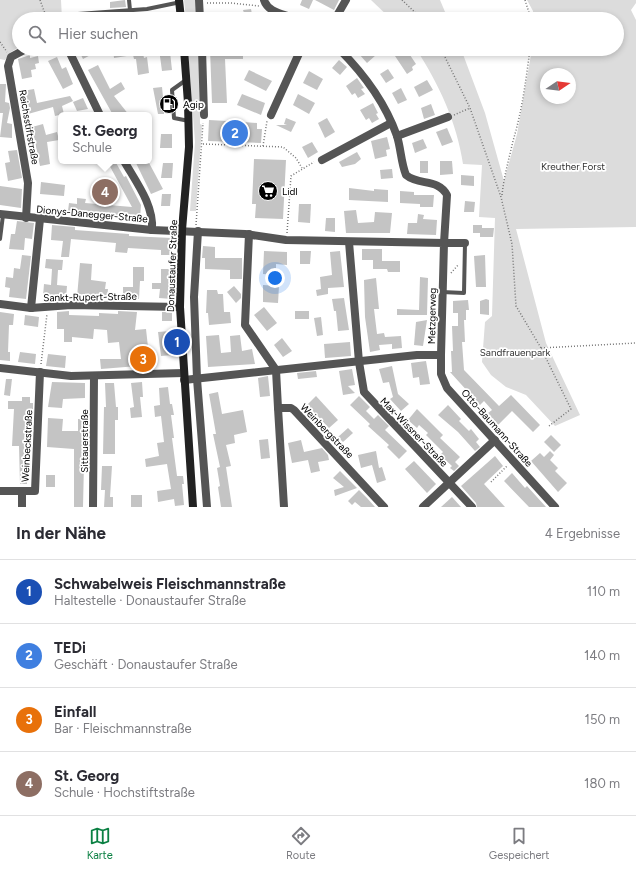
<!DOCTYPE html>
<html lang="de">
<meta charset="utf-8">
<style>
body{margin:0;font-family:Figtree,sans-serif;background:#f2f2f3;color:#2b2b33}
.compass{position:absolute;left:540px;top:68px;width:36px;height:36px;border-radius:50%;background:#fff;box-shadow:0 2px 6px #0003;rotate:77deg}
.you{position:absolute;left:275px;top:278px;width:14px;height:14px;margin:-10px;border:3px solid #fff;border-radius:50%;background:#1a73e8;box-shadow:0 0 0 6px #1a73e833}
.badge{display:grid;place-items:center;width:26px;height:26px;border-radius:50%;background:#0b8043;color:#fff;font-size:13px;font-weight:700}
.pin{position:absolute;translate:-50% -50%;border:2px solid #fff;box-shadow:0 1px 4px #0006}
.popup{position:absolute;left:58px;top:112px;width:94px;height:52px;box-sizing:border-box;display:grid;place-content:center;border-radius:6px;background:#fff;filter:drop-shadow(0 1px 3px #0005);font-size:13px;white-space:nowrap;color:#7c7c81}
.popup b{font-size:15px;color:#2b2b33}
.popup::after{content:'';position:absolute;left:50%;top:100%;margin-left:-8px;border:8px solid transparent;border-top-color:#fff}
.list{margin:0;padding:0;list-style:none}
h2{display:flex;justify-content:space-between;align-items:center;height:52px;margin:0;padding:0 16px;font-size:17px}
h2 small{font-size:13px;font-weight:400;color:#7c7c81}
.list li{display:grid;grid-template-columns:26px 1fr auto;gap:12px;align-items:center;box-sizing:border-box;height:64px;padding:0 16px;border-top:1px solid #e1e1e2}
.list b{display:block;font-size:15px;white-space:nowrap}
.list p{margin:0;font-size:13px;white-space:nowrap;color:#7c7c81}
.list em{font-size:13px;font-style:normal;color:#7c7c81}
.icon{flex:none;width:22px;height:22px;fill:none;stroke:currentColor;stroke-width:2;stroke-linecap:round;stroke-linejoin:round}
.map{position:relative;flex:none;width:636px;height:507px;overflow:hidden}
.search{position:absolute;background:#fff;box-shadow:0 2px 6px #0003;left:12px;right:12px;top:12px;height:44px;display:flex;align-items:center;gap:10px;box-sizing:border-box;padding:0 14px;border-radius:22px;color:#7c7c81;font-size:15px}
.sheet{height:308px;background:#fff}
nav{display:flex;justify-content:space-around;align-items:center;box-sizing:border-box;height:56px;border-top:1px solid #e1e1e2;background:#fff;font-size:11px;color:#7c7c81}
nav a{display:grid;justify-items:center;gap:2px}
nav .on{color:#0b8043}
.map>svg:first-child{display:block}
.green{fill:#dcdcdc;fill-rule:evenodd}
.building{fill:#c4c4c4}
.lines{fill:none;stroke-linecap:round;stroke-linejoin:round}
.path{stroke:#777;stroke-width:1.5;stroke-dasharray:1 2;stroke-linecap:butt}
.lane{stroke:#555;stroke-width:4}
.street{stroke:#555;stroke-width:8}
.secondary{stroke:#222;stroke-width:8}
.labels{text-anchor:middle;dominant-baseline:central;stroke-width:3.5;stroke-linejoin:round;paint-order:stroke}
.poi-label{font-size:10px;fill:#000;stroke:#fff;text-anchor:start}
.street-label{font-size:10px;fill:#000;stroke:#fff}
.park-label{font-size:10px;fill:#333;stroke:#fff}
</style>
<div class="map">
<svg width="636" height="507" viewBox="0 0 636 507">
<rect width="100%" height="100%" fill="#fff"/>
<g class="green">
<path d="M0,0H61L62,19H19V47L11,52L5,60L0,59Z"/>
<path d="M184,0H195L199,19H186Z"/>
<path d="M371,0H440L448,19H391Z"/>
<path d="M527,0H636V3L631,10L636,20V227L516,229L546,343L580,415L555,426L526,395L506,387L491,375L482,362L485,322L492,316L495,218L479,217L482,165L463,164C457,123 439,84 416,49H461L485,113L504,181L517,134L532,49H617V19H533V11ZM546,74H570V98H546Z"/>
<path d="M188,49H199L200,124L202,125L196,211H190L195,142Z"/>
</g>
<g class="building">
<path d="M125,0L126,7L110,8V2Z"/>
<path d="M302,0H313L309,9L300,5Z"/>
<path d="M315,0H339L334,10Z"/>
<path d="M251,9L253,19H227V15L244,13L243,10Z"/>
<path d="M78,49H102L83,59Z"/>
<path d="M113,49H142L144,58L147,57L149,73L138,75L136,59H134L133,55L114,58Z"/>
<path d="M159,49H165L166,53L170,52L172,70L162,71Z"/>
<path d="M210,49H243V59H225L227,103H212Z"/>
<path d="M365,49H370L376,55L367,63L359,54Z"/>
<path d="M402,51L405,55L408,52L416,64L412,67L413,70L407,74L395,56Z"/>
<path d="M30,55V58L38,56L39,63L35,64L36,69L31,70L32,77L22,79L18,59Z"/>
<path d="M57,57L62,69L66,67L73,84L63,89L48,61Z"/>
<path d="M339,60L347,67L340,75L332,68Z"/>
<path d="M98,65L110,89L121,82L125,89L114,96L129,115H113L88,70Z"/>
<path d="M388,69L394,78L386,83L380,74Z"/>
<path d="M249,70L272,81L266,91L244,80Z"/>
<path d="M309,71L323,79L317,90L303,83Z"/>
<path d="M357,78L364,88L361,89L365,94L358,98L355,93L352,95L346,86Z"/>
<path d="M427,80L433,90L419,97L414,87Z"/>
<path d="M0,84H6L5,102L9,103L10,108L7,123L12,124V138L0,137L3,113H0Z"/>
<path d="M162,87L163,97L169,96L170,110H164V114H158L153,88Z"/>
<path d="M401,88L407,100L398,104L392,93Z"/>
<path d="M34,89L37,103L70,96L73,101L62,106L64,114L55,116L53,107L28,114L23,91Z"/>
<path d="M242,94L265,103L261,115L237,105Z"/>
<path d="M298,94L315,103L309,114L293,105Z"/>
<path d="M83,98L88,109L77,111L73,102Z"/>
<path d="M373,103L378,113L376,114L379,119L372,123L369,118L366,120L360,110Z"/>
<path d="M431,104L435,115L424,119L421,108Z"/>
<path d="M286,118L296,122L291,132L276,125H287L284,124Z"/>
<path d="M327,118L335,132L325,138L318,123Z"/>
<path d="M209,120L227,121V129L231,121L257,123V129H262L261,143L208,141Z"/>
<path d="M43,124L46,135L57,132L59,140L47,142L50,164L40,166L32,127Z"/>
<path d="M447,128L453,142L442,146L436,132Z"/>
<path d="M161,134H172V148H160Z"/>
<path d="M387,137L390,149L386,150L387,156L375,159L371,141Z"/>
<path d="M423,139L427,148L415,153L412,143Z"/>
<path d="M312,142L318,152L308,158L302,147Z"/>
<path d="M17,150L22,178L8,181L5,163L10,162L8,151Z"/>
<path d="M357,152L361,159L355,164L342,167L339,162Z"/>
<path d="M254,159L286,160L283,219L255,218L256,204H252Z"/>
<path d="M107,161H115L124,177L126,176L141,205L140,219L88,215V213L68,211L69,203L77,204V198L86,199L85,203L132,207Z"/>
<path d="M139,161H148L163,189L151,194L136,163Z"/>
<rect x="420" y="161" width="8" height="12"/>
<path d="M440,161H452L453,174L440,175Z"/>
<path d="M163,163H173L172,178H161Z"/>
<path d="M392,169L393,178L381,179L380,170Z"/>
<path d="M461,175L474,176V186L461,185Z"/>
<path d="M41,182L65,185L64,196L40,194Z"/>
<path d="M0,186L22,189L21,208L0,205Z"/>
<path d="M349,188L374,191V189L388,190V202L349,200Z"/>
<path d="M400,191L414,192V195H434L433,207H420V204L400,203Z"/>
<path d="M162,194H171L170,206H161Z"/>
<path d="M465,201L475,202L474,212H464Z"/>
<path d="M299,204H311L310,223L298,222Z"/>
<path d="M356,210L358,223L374,222L375,212L392,213L390,233H346L344,211Z"/>
<path d="M418,214L424,215L423,219L437,220L436,235L407,234L408,223H417Z"/>
<path d="M326,218H335V232L325,231Z"/>
<path d="M17,221L34,223L32,239L25,238L24,250L9,249L11,234H15Z"/>
<path d="M52,225L75,227V230L129,234V236L172,238L171,255H161V250L128,248L127,253L115,252L116,243L71,239L69,257H61L63,241L51,240Z"/>
<path d="M473,225H482V228H494L493,237H480V233H473Z"/>
<path d="M203,246L215,247V258H242V279H230V270L205,269V258H202Z"/>
<path d="M362,249H382V261H400V272H388L387,269H373V260H362Z"/>
<path d="M264,251L287,252V265L276,264V275L263,274Z"/>
<path d="M300,251H311L310,264H300Z"/>
<path d="M340,251L344,287L328,288V294L317,296L316,290L321,289L320,277L332,275L330,252Z"/>
<path d="M22,255L31,256L26,299L9,297L10,288L5,287L6,277L13,278L14,268L20,269Z"/>
<path d="M485,255L486,287H476L474,256Z"/>
<path d="M46,259L63,260L62,270H58L57,285L67,286L66,298L43,296L44,284L51,285L52,269L45,268Z"/>
<path d="M80,263L92,264L91,280L106,282L105,289H108L107,299L77,297Z"/>
<path d="M133,267H144V281H140L139,299L123,298V287H133Z"/>
<path d="M161,269H172V299L159,298L160,289H152V283H161Z"/>
<path d="M420,277L428,278L427,315H397V309L419,310Z"/>
<path d="M376,278L379,309H374L377,334L384,333L385,337L401,336L402,348L392,349V344L379,345L380,350L370,352L365,317L364,280Z"/>
<path d="M263,285L279,286L278,303L263,302Z"/>
<path d="M234,286L241,294V298L236,303L227,292Z"/>
<path d="M207,290H217L218,294H223L224,312H230L231,323L209,325L208,313H206Z"/>
<path d="M344,298L349,330L338,331L336,311H334L332,299Z"/>
<path d="M486,299L489,300V315L480,314V301Z"/>
<path d="M468,300L469,310H466V320H464L465,342H462L464,370L499,406L511,395L540,425L533,432L512,411L498,425L495,421L493,422L489,418L491,416L488,413L492,410L484,401L480,405L450,372H452L451,351H453L452,326H458V313H453V301Z"/>
<path d="M264,307L277,323L267,331L254,315Z"/>
<path d="M69,311V315L99,316V313L118,314V311L137,312L135,330L146,329L150,365L101,369L100,359H121L119,342L108,343L107,330L94,329L93,339L72,337V342H64V329H57V312Z"/>
<rect x="295" y="311" width="14" height="8"/>
<path d="M0,312L14,314L13,325H9L8,352H10V361L0,360Z"/>
<rect x="162" y="312" width="10" height="9"/>
<path d="M25,315L39,317L38,327L24,325Z"/>
<path d="M321,317L323,335L317,336L314,318Z"/>
<path d="M427,320L423,346L414,345L416,322Z"/>
<path d="M170,331L173,355L161,356L158,332Z"/>
<path d="M219,335L221,353L231,352L230,336L240,335L242,351L252,349L255,364L208,367L206,336Z"/>
<path d="M282,338L292,351L283,357L274,345Z"/>
<path d="M350,342L351,356L325,358L324,344Z"/>
<path d="M20,352L36,354L35,364L18,362Z"/>
<path d="M48,354L66,356L65,368L46,366Z"/>
<path d="M426,361L430,384L420,385L419,377L413,378L411,363Z"/>
<path d="M392,366L398,394L409,404L401,411L390,399L393,397L389,382L383,383L379,369Z"/>
<path d="M352,369L355,385L348,386L355,393L343,395L339,371Z"/>
<path d="M316,371L317,377L298,379L297,373Z"/>
<path d="M268,376L270,396L260,397L258,378Z"/>
<path d="M6,379H12L10,396L4,395Z"/>
<path d="M52,382L85,383V398L63,399L62,408L48,407Z"/>
<path d="M142,382L143,397H140L142,417L131,418L130,408L134,407L131,383Z"/>
<path d="M105,383H114L116,407H118V420H115V454H103L104,407H106Z"/>
<path d="M168,387L170,404H172L174,415H171L174,438H172L177,476H183L184,484H182L184,505L175,506L174,499L158,502L157,491L171,489L167,464L146,467L145,459L159,456L157,443L164,442L161,416L155,417L154,406L160,405L159,388Z"/>
<path d="M218,392L222,414L243,410L247,432L234,435L235,443L226,445L231,466L226,467L232,507H221L218,487L220,486L217,468L220,467L213,434H216L209,394Z"/>
<path d="M316,396L338,420L329,428L307,405Z"/>
<path d="M359,396L370,407L366,411L374,419L378,415L389,426L385,430L407,451L399,459L387,447L389,445L368,426L370,424L350,405Z"/>
<path d="M22,397H30V403H33V409H30V462H27V484H20L19,446H12L14,409H8V401H22Z"/>
<path d="M448,405L461,419L459,421L469,431L471,429L479,439L476,442L480,447L475,451L458,432L438,415Z"/>
<path d="M417,409L443,435L440,438L460,457L455,462L459,466L454,471L450,468L452,466L440,455L443,452L426,435L428,433L419,425L417,428L408,420Z"/>
<path d="M48,418L63,419L62,431H78V419H86V463H84L83,507H74V449L47,447Z"/>
<path d="M348,428L353,433L343,442L338,437Z"/>
<path d="M551,435L561,445L554,452L544,442Z"/>
<path d="M268,439L270,458L261,459L259,440Z"/>
<path d="M301,440L304,452L322,448L328,455L329,460L318,462L320,471L311,473L308,460L292,463L288,443Z"/>
<path d="M376,451L379,468L382,467L386,480L377,483L372,465L361,468L358,455Z"/>
<path d="M550,451L554,455L550,460L558,468L555,471L567,483L558,492L531,461L540,453L544,457Z"/>
<path d="M495,456L503,466L484,484L505,507H477L476,503L461,486Z"/>
<path d="M414,461L436,484L427,493L405,469Z"/>
<path d="M102,466H112L110,497H113V507H104L105,490H101Z"/>
<path d="M340,471L357,488L335,496L334,490L344,487L333,478Z"/>
<path d="M512,473L525,488L527,486L546,507H529L504,481Z"/>
<rect x="46" y="475" width="9" height="12"/>
<path d="M359,490L367,498L375,507H361L355,502L352,505L348,501Z"/>
<rect x="131" y="495" width="11" height="12"/>
<path d="M452,497L461,507H441Z"/>
</g>
<g class="lines">
<g class="path">
<path d="M40,0L47,19"/>
<path d="M402,0L422,19"/>
<path d="M525,0L531,19"/>
<path d="M207,3H231L259,6"/>
<path d="M46,16L58,15"/>
<path d="M0,42L7,52"/>
<path d="M441,49L470,108L501,197L512,244L516,306L541,348L571,409L549,426"/>
<path d="M454,115L470,108"/>
<path d="M203,144L283,147L296,158L302,168"/>
<path d="M263,146L267,121"/>
<path d="M502,195C504,176 509,159 513,141C522,111 526,80 530,49"/>
<path d="M196,225L203,123"/>
<path d="M287,233L291,176L314,162"/>
<path d="M451,273L459,264"/>
<path d="M541,348L636,343"/>
<path d="M41,364L47,314"/>
<path d="M491,482L508,465"/>
</g>
<g class="lane">
<path d="M129,0L130,10"/>
<path d="M64,15L147,9L176,3"/>
<path d="M186,80L172,90L174,118L189,121"/>
<path d="M0,239L3,215"/>
<path d="M442,292L464,293L465,243"/>
</g>
<g class="street">
<path d="M199,0L200,19"/>
<path d="M264,0C268,13 285,14 295,19"/>
<path d="M335,19L346,0"/>
<path d="M68,49L100,115"/>
<path d="M202,49L204,115"/>
<path d="M339,49C364,74 385,102 397,136C401,149 401,163 406,175C419,186 438,178 447,195L444,243H465"/>
<path d="M271,115L301,49"/>
<path d="M397,136L448,117"/>
<path d="M322,160L391,123"/>
<path d="M124,161C136,182 154,205 152,230"/>
<path d="M0,214L152,230L245,234L286,240L444,243L441,355H417L184,380"/>
<path d="M26,218L28,183L8,66L11,57L26,49"/>
<path d="M198,231L194,297L197,379L207,507"/>
<path d="M249,234L245,325L276,370L278,408H291L294,410L384,507"/>
<path d="M349,242L359,362L364,392L472,507"/>
<path d="M0,304L31,308L71,305L180,307"/>
<path d="M31,308L40,219"/>
<path d="M441,355V374L447,388L555,507"/>
<path d="M0,368L71,376L184,373"/>
<path d="M278,408L284,507"/>
<path d="M0,491H22"/>
<path d="M22,507V491H35L40,372"/>
<path d="M93,507L94,376"/>
<path d="M423,507L495,440"/>
</g>
<g class="secondary">
<path d="M179,0L181,19"/>
<path d="M184,49L188,103L189,147L182,230L180,307L193,507"/>
</g>
</g>
<defs>
<g id="fuel-disc" transform="scale(1)"><circle r="9.5" fill="#000" stroke="#fff"/><path d="M-5.5-6h7V0h2V4h1.3V-2.5L3-4.5l.8-.8L6-3V5H2.5V1h-1V6h-7ZM-4.2-4.7v3.2H.2V-4.7Z" fill="#fff"/></g>
<g id="supermarket-disc" transform="scale(1)"><circle r="9.5" fill="#000" stroke="#fff"/><path d="M-6-5.5h2.5l.6 2H6L4.5 2H-2.5L-4.4-4H-6ZM-1.5 3.2a1.3 1.3 0 1 0 .1 0ZM3 3.2a1.3 1.3 0 1 0 .1 0Z" fill="#fff"/></g>
</defs>
<g fill-rule="evenodd">
<use href="#fuel-disc" x="169" y="104"/>
<use href="#supermarket-disc" x="268" y="191"/>
</g>
<g class="labels">
<g class="poi-label">
<text x="183" y="104">Agip</text>
<text x="282" y="191">Lidl</text>
</g>
<g class="street-label">
<text transform="translate(29 127) rotate(80)">Reichsstiftstraße</text>
<text transform="translate(92 214) rotate(5)">Dionys-Danegger-Straße</text>
<text transform="translate(172 266) rotate(-88)">Donaustaufer Straße</text>
<text transform="translate(90 297) rotate(-1)">Sankt-Rupert-Straße</text>
<text transform="translate(432 316) rotate(-89)">Metzgerweg</text>
<text transform="translate(497 428) rotate(48)">Otto-Baumann-Straße</text>
<text transform="translate(327 431) rotate(46)">Weinbergstraße</text>
<text transform="translate(414 432) rotate(46)">Max-Wissner-Straße</text>
<text transform="translate(84 441) rotate(-90)">Sittauerstraße</text>
<text transform="translate(27 446) rotate(-87)">Weinbeckstraße</text>
</g>
<g class="park-label">
<text x="573" y="166">Kreuther Forst</text>
<text x="515" y="352">Sandfrauenpark</text>
</g>
</g>
</svg>
<svg class="compass" viewBox="-18 -18 36 36"><path d="M0-13l5 13h-10z" fill="#e53935"/><path d="M0 13l5-13h-10z" fill="#7c7c81"/></svg>
<div class="you"></div>
<div class="pin badge" style="left:177px;top:342px;background:#1a4fb4">1</div>
<div class="pin badge" style="left:235px;top:133px;background:#3f7fe0">2</div>
<div class="pin badge" style="left:143px;top:359px;background:#e8710a">3</div>
<div class="pin badge" style="left:105px;top:192px;background:#8d6e63">4</div>
<div class="popup"><b>St. Georg</b>Schule</div>
<div class="search"><svg class="icon" aria-label="search" viewBox="0 0 24 24"><circle cx="10" cy="10" r="6"/><path d="M15 15l6 6"/></svg>Hier suchen</div>
</div>
<section class="sheet">
<h2>In der Nähe<small>4 Ergebnisse</small></h2>
<ul class="list">
<li><span class="badge" style="background:#1a4fb4">1</span><div><b>Schwabelweis Fleischmannstraße</b><p>Haltestelle · Donaustaufer Straße</p></div><em>110 m</em></li>
<li><span class="badge" style="background:#3f7fe0">2</span><div><b>TEDi</b><p>Geschäft · Donaustaufer Straße</p></div><em>140 m</em></li>
<li><span class="badge" style="background:#e8710a">3</span><div><b>Einfall</b><p>Bar · Fleischmannstraße</p></div><em>150 m</em></li>
<li><span class="badge" style="background:#8d6e63">4</span><div><b>St. Georg</b><p>Schule · Hochstiftstraße</p></div><em>180 m</em></li>
</ul>
</section>
<nav>
<a class="on"><svg class="icon" aria-label="map" viewBox="0 0 24 24"><path d="M3 6l6-2 6 2 6-2v14l-6 2-6-2-6 2zM9 4v14M15 6v14"/></svg>Karte</a>
<a><svg class="icon" aria-label="directions" viewBox="0 0 24 24"><path d="M12 3l9 9-9 9-9-9zM9 14v-3h6M13 9l2 2-2 2"/></svg>Route</a>
<a><svg class="icon" aria-label="saved" viewBox="0 0 24 24"><path d="M7 4h10v16l-5-4-5 4z"/></svg>Gespeichert</a>
</nav>
